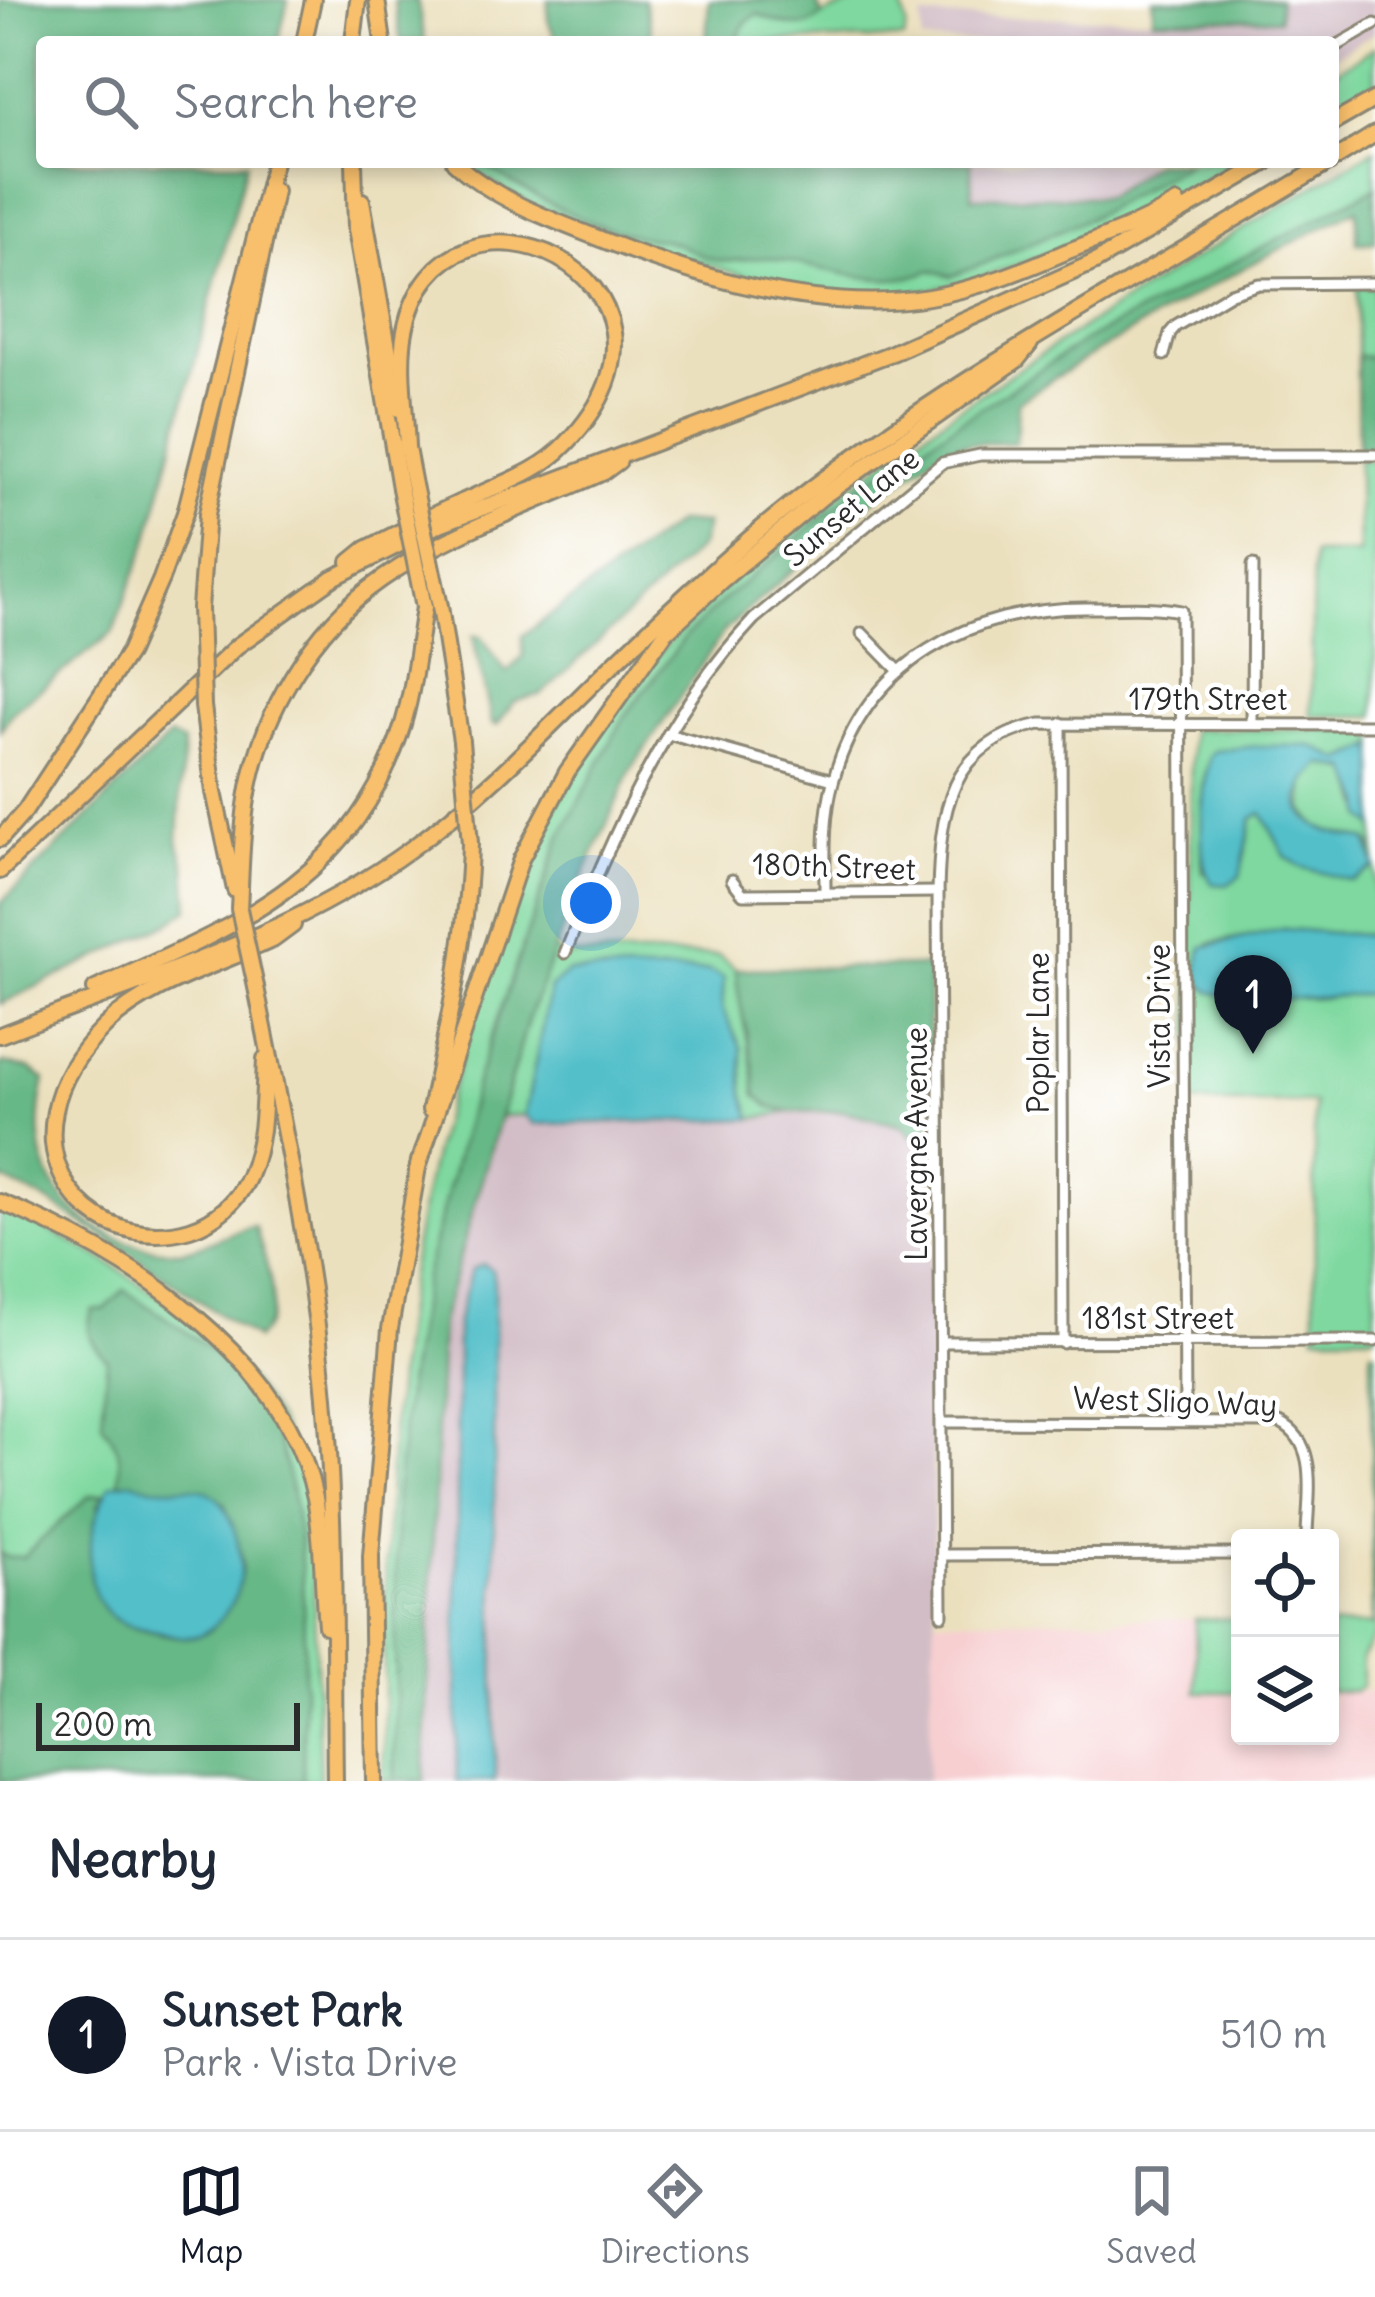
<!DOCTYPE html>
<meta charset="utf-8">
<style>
body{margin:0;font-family:Delius,sans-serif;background:#f2f2f3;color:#1f2937}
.controls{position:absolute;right:36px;bottom:36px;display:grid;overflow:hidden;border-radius:12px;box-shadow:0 6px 18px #0003}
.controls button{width:108px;height:108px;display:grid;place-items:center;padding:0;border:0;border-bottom:3px solid #e0e1e3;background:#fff;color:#1f2937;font:60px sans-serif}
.scale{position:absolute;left:36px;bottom:30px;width:264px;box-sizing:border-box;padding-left:12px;border:6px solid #2b2b2b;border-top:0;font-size:33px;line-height:42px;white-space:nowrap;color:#2b2b2b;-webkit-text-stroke:9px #fff;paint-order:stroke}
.you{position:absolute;left:591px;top:903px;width:42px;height:42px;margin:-30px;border:9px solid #fff;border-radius:50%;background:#1a73e8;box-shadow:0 0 0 18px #1a73e833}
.badge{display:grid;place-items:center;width:78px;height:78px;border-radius:50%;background:#111827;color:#fff;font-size:39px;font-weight:700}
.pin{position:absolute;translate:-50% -99px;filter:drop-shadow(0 3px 6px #0008)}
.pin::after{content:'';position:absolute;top:63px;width:42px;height:36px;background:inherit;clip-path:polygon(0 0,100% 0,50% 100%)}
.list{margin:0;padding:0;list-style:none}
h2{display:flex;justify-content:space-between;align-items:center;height:156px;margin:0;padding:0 48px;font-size:51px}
h2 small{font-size:39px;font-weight:400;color:#747a83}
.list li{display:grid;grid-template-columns:78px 1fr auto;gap:36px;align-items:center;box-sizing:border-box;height:192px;padding:0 48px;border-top:3px solid #e0e1e3}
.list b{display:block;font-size:45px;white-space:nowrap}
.list p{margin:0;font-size:39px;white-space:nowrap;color:#747a83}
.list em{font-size:39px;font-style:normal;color:#747a83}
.icon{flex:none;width:66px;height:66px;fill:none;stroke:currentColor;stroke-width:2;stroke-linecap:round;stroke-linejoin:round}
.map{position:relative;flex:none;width:1375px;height:1781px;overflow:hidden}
.search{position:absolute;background:#fff;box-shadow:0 6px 18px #0003;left:36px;right:36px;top:36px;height:132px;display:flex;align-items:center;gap:30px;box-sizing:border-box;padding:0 42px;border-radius:12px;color:#747a83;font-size:45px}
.sheet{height:348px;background:#fff}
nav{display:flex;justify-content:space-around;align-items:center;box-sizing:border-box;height:168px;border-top:3px solid #e0e1e3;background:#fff;font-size:33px;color:#747a83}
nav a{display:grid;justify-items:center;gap:6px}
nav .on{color:#111827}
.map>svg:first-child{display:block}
.built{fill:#f7cfd1}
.industrial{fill:#d2bdc6}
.green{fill:#7ed89f;stroke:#548265;stroke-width:3}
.forest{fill:#66b886;stroke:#487258;stroke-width:3}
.water{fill:#52bfc9;stroke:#3e757a;stroke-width:3}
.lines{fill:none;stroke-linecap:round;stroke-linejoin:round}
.minor-casing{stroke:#8b8674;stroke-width:15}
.highway-casing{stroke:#8b8674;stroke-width:20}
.minor{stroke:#fff;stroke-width:9}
.highway{stroke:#f8bf6c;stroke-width:14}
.highway-bridge-casing{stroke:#8b8674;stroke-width:20;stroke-linecap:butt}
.highway-bridge{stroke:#f8bf6c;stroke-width:14}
.labels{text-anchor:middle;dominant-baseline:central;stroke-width:9;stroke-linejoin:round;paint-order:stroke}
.street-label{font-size:30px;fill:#2b2b2b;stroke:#fff}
</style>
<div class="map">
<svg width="1375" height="1781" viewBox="0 0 1375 1781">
<rect width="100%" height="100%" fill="#fff"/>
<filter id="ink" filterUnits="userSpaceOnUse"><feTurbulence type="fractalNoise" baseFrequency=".00833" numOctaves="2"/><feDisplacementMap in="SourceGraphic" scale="24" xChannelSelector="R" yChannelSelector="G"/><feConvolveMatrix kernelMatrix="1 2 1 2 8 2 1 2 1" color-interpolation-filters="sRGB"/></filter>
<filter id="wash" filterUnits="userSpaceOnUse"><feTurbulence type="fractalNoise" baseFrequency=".004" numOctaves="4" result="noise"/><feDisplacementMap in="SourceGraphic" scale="48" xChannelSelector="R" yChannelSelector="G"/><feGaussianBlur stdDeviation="2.7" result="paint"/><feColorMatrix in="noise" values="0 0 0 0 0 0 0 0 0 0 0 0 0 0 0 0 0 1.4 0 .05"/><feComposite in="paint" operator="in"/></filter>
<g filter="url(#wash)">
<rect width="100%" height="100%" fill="#ebe0be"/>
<path class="built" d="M935,1619H1195L1196,1691L1240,1692V1736H1330V1692L1375,1691V1781H927Z"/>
<g class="industrial">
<path d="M1279,0H1375V32L1333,57V42H922V17L1279,19Z"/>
<path d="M971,162H1155L1106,197H972Z"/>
<path d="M843,1111L902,1125L929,1153L935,1619L927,1781H424L441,1322L500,1116L525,1115L535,1124L752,1119L790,1112Z"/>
</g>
<g class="green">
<path d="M861,0H901L907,26L904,39L735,42L745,23L757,14C788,26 794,32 823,16C835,9 849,7 861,0Z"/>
<path d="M1375,47V82L1333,106V73Z"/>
<path d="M1375,149V188L1083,342L860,486L730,594L686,636L561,835L478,1076L425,1277L407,1385L396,1493L394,1781H384C384,1581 384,1379 427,1182C441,1115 464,1049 485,983C499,942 510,896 528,856C562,785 606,715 657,656C723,581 805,519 885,461C1042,347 1210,249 1375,149Z"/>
<path d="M466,162C486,162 554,207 581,217C611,229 640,233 670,242C688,246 703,260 722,261C737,263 753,256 768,257C816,262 885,294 930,270L952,276L1091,217L1190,162H1236C1148,215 1000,285 897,294C813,301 709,267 630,240C574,220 511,202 466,162Z"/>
<path d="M1357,286L1375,287V358L1357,356Z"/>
<path d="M1358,460H1375V716H1311L1313,554H1359Z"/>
<path d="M1191,729L1375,730V746L1342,760L1312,746L1215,751C1196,778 1203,830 1202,862L1203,873L1240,876L1252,819L1262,813L1285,856L1301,867L1352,881L1375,867V936L1283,929L1210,943L1198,965L1203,984L1310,999L1375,993V1335H1315L1314,1103H1190Z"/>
<path d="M1321,764L1351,771L1363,809L1375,827V860L1370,857L1373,848L1368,840L1319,829L1304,810V784Z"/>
<path d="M554,950L570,955H719L736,969C738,1013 754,1052 756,1095L770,1107L790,1112L752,1119L744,1093L741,1047L726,1021L709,971L568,972L550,988L525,1115L500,1116L528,1019Z"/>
<path d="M0,1208C120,1258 282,1361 308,1498C314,1533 313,1571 314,1607C316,1665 318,1723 320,1781H0Z"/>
<path d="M1371,1351H1375V1636L1362,1658V1686L1355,1691L1330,1692V1626L1372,1625Z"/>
<path d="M1195,1619H1240V1692H1196Z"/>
</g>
<g class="forest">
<path d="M0,0H288L278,42H42V162H247L148,541L112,633L13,711L0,731Z"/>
<path d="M394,0H417L425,42H401Z"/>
<path d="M548,0H644L651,30L647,42H557L548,21Z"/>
<path d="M709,0H815L822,16C801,35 780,22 757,14L745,23L735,42H706Z"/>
<rect x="1153" y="0" width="126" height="19"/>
<path d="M479,162H971L972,197H1106L1155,162H1190L1091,217L983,264L952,276L930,270C886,293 816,264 769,258C754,256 738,262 723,261C704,260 690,248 672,242C661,238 648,239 636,236C580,222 527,194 479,162Z"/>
<path d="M1375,188V243H1357V209C1242,268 1126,330 1018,402L1016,443L961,444L935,455L865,507L725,630L631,770L582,879L528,1019L441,1322L424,1781H394L396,1493L407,1385L425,1277L478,1076L561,835L624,717L686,636L730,594L860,486L1083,342Z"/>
<path d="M1357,356L1375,358V450H1358Z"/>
<path d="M678,522L706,524L700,547L542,694L514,702L497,725L492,724L473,636H481L507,673L523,656L522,636Z"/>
<path d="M170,736L183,743L178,842L186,868L189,909L167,924L0,1004V904Z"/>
<path d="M929,966V1153L902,1125L843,1111L790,1112L770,1107L756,1095C755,1052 738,1013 736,969Z"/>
<path d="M4,1063L30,1069L45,1080C31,1141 41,1193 96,1227C121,1242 146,1251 176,1251C203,1250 231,1229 255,1226C264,1259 289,1313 255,1339L140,1260L47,1201L0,1178V1065Z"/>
<path d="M124,1290C172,1323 234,1356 263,1409C317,1505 302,1672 303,1781H0V1552L6,1557H23L89,1496L105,1494L98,1505L131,1627C158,1631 186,1645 210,1630C251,1565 249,1574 224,1503C194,1488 186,1494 157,1490C142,1488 134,1481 119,1482C122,1455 119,1445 102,1424L107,1359C91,1344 85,1332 92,1310L106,1309Z"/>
</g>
<g class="water">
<path d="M1258,746H1312L1342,760L1375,746V827L1364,817L1363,801L1349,769L1321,764C1316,773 1307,777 1303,787C1287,829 1342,835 1367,840L1375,867L1352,881L1301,867L1285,856L1262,813L1252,819L1240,876L1227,885L1213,884C1194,864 1203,784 1210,756L1215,751Z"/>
<path d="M1283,929L1375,936V993C1345,996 1234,1006 1210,991C1194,981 1198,961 1203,947Z"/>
<path d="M709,971L724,978L722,1009L741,1047L744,1093L752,1119L534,1124L525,1115L550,988L568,972Z"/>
<path d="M483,1264L492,1270L494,1282L495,1781H457V1321L471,1270Z"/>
<path d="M132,1481C163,1495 183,1482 206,1491C222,1498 227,1510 233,1526C248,1569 243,1606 203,1634C186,1641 173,1635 157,1631C141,1627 126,1628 112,1617C76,1588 89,1518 111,1485Z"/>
</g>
</g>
<g filter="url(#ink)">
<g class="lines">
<g class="minor-casing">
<g id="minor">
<path d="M1333,48L1375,24"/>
<path d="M1164,355L1170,333L1176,326L1231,293L1259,284L1375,283"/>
<path d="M862,633L899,671"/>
<path d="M1061,723L1063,1343"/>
<path d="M1252,723L1253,565"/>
<path d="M668,734L833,780"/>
<path d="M732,880L743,894L938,892"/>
<path d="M825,893C825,856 823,819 833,782C864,662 972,607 1088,608C1118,608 1151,605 1181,611L1185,1421"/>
<path d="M565,953C614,833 663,716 754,619L942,463L980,455H1375"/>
<path d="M942,1342L1375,1341"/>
<path d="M942,1422L1280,1423C1321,1443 1307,1499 1307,1538"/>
<path d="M942,1555L1240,1554"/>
<path d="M942,1615L938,892C940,813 948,742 1041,724L1375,725"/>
</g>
</g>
<g class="highway-casing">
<g id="highway">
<path d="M377,0L383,42"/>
<path d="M304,42L313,0"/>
<path d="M353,42L358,0"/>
<path d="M1333,123L1375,99"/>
<path d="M1333,160L1375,134"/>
<path d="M354,162L356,229L400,488"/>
<path d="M454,162C496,201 555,221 608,242C705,280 824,314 929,297C977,289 1024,270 1068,251C1105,237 1143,223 1177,203"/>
<path d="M362,201L399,409"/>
<path d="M406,443L414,485"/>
<path d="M350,562L366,549C398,533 431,515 464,501C500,484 539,473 567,443C724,280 440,150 405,331C398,368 406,411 407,449"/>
<path d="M440,606L461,741"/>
<path d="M200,608L207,514L275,191"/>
<path d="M203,706L214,792L235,890"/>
<path d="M0,839L25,811L129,652L161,579L185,513L274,162"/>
<path d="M0,871L237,646L333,578L440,524L892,353L1095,262L1267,162"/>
<path d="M239,909C241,873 241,835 247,799C260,715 311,628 382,579C448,533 531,505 604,472L619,461"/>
<path d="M256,987C280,1110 307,1234 321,1358C337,1498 333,1641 335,1781"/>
<path d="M95,989C233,927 354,882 403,724C414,686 418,646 424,607"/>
<path d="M0,1035C140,980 289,938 412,848C493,789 559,715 632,646C690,590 751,534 816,485C977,363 1157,268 1330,162"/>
<path d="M265,1059C263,1098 265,1139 249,1176C238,1201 216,1221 190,1229C114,1252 38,1192 55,1111C61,1078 82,1049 105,1026C150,983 219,965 274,939L293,925"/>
<path d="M430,1110C449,1021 468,933 470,843"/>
<path d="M417,1170L521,859L567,772L665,633L722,580L822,497L1017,360L1030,344"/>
<path d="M0,1202C126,1252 287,1356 315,1498C323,1539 322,1584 326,1626"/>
<path d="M374,1781L371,1556L390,1329L419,1161"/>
</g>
</g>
<use href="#minor" class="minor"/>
<use href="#highway" class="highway"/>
<g class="highway-bridge-casing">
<g id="highway-bridge">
<path d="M414,485L440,606"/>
<path d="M400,488L424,607"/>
<path d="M200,608L203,706"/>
<path d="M461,741L470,843"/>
<path d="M239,909L256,987"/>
</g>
</g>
<use href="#highway-bridge" class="highway-bridge"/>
</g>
</g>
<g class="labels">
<g class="street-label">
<text transform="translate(851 507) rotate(-40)">Sunset Lane</text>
<text x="1208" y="699">179th Street</text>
<text transform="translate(834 866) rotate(2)">180th Street</text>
<text transform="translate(1159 1016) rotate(-90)">Vista Drive</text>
<text transform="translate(1038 1033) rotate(-90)">Poplar Lane</text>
<text transform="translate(916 1144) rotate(-90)">Lavergne Avenue</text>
<text x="1158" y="1318">181st Street</text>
<text transform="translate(1175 1401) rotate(2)">West Sligo Way</text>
</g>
</g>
</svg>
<div class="controls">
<button><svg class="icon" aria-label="locate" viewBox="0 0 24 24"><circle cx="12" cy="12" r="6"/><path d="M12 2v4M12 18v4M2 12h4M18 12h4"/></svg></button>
<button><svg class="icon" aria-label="layers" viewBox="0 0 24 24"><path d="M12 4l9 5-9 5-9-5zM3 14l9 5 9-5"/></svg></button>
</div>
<div class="scale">200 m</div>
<div class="you"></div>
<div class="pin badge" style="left:1253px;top:1054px">1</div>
<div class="search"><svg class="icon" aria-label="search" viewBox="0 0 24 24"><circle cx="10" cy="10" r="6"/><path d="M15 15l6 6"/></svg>Search here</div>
</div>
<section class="sheet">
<h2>Nearby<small></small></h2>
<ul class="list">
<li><span class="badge">1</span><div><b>Sunset Park</b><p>Park · Vista Drive</p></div><em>510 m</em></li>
</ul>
</section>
<nav>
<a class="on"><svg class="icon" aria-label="map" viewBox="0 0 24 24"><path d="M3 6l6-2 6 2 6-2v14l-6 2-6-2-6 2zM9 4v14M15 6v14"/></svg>Map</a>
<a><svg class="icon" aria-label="directions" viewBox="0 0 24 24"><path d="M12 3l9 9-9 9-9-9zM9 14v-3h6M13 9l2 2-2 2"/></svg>Directions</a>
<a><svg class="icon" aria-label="saved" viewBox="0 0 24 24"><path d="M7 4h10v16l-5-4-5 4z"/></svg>Saved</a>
</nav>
